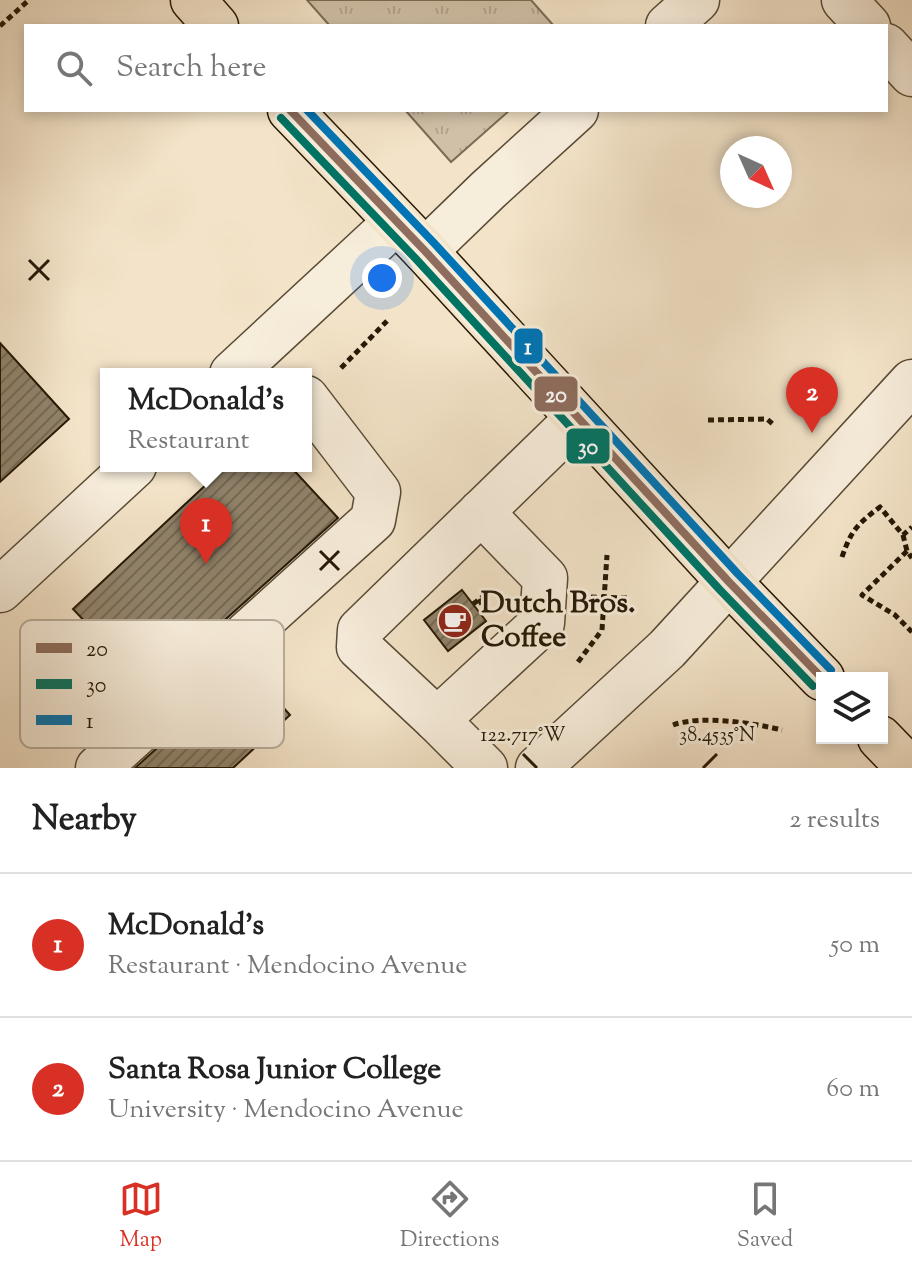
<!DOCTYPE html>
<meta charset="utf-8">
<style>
body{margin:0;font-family:"Sorts Mill Goudy",serif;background:#f6f6f6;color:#222}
.controls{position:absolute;right:24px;bottom:24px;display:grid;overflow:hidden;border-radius:0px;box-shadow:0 4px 12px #0003}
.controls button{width:72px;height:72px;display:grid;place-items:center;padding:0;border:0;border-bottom:2px solid #e0e0e0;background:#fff;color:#222;font:40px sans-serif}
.compass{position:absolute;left:720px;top:136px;width:72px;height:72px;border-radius:50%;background:#fff;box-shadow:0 4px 12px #0003;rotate:135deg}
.you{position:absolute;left:382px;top:278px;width:28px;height:28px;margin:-20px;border:6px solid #fff;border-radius:50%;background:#1a73e8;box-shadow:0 0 0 12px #1a73e833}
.badge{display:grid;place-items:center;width:52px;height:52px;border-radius:50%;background:#d93025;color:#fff;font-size:26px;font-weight:700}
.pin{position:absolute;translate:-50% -66px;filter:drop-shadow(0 2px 4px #0008)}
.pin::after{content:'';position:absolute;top:42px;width:28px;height:24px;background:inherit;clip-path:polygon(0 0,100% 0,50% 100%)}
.popup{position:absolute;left:100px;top:368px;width:212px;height:104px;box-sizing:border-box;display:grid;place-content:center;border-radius:0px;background:#fff;filter:drop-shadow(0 2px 6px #0005);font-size:26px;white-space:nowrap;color:#767676}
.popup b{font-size:30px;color:#222}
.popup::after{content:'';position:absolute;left:50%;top:100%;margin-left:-16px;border:16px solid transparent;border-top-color:#fff}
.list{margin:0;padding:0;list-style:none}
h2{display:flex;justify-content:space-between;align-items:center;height:104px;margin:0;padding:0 32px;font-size:34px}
h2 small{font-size:26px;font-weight:400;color:#767676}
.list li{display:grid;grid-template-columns:52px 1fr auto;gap:24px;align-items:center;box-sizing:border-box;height:144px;padding:0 32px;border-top:2px solid #e0e0e0}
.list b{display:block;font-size:30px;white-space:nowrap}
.list p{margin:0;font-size:26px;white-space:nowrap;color:#767676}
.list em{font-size:26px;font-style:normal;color:#767676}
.icon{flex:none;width:44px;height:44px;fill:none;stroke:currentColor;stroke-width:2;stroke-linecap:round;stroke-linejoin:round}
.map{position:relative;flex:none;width:912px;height:768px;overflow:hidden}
.search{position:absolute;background:#fff;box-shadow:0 4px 12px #0003;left:24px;right:24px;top:24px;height:88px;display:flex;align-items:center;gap:20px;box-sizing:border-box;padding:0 28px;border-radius:0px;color:#767676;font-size:30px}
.sheet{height:392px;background:#fff}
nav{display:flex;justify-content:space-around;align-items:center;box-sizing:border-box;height:112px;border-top:2px solid #e0e0e0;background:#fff;font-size:22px;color:#767676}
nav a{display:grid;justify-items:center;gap:4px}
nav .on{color:#d93025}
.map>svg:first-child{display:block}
.grass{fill:url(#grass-tufts);stroke:#7a6c56;stroke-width:2}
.building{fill:url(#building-hatch);stroke:#251805;stroke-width:2}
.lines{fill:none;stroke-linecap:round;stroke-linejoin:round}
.minor-casing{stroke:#584b36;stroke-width:47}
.major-casing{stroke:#251805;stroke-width:47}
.path{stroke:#251805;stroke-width:5;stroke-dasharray:6 4;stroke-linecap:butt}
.minor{stroke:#f7eddb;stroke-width:44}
.major{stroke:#f3e3c8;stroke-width:44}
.bus-1-casing{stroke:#f7eddb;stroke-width:14}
.bus-2-casing{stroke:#f7eddb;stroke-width:14}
.bus-3-casing{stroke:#f7eddb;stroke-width:14}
.bus-1{stroke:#8e6d5e;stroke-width:8}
.bus-2{stroke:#007363;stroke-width:8}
.bus-3{stroke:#0074b4;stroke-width:8}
.ticks{fill:none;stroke:#251805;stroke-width:3}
.labels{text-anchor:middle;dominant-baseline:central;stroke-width:6;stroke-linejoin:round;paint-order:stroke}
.poi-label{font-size:30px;font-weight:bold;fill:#251805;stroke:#f7eddb;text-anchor:start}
.key{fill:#f7eddb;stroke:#b8ad9b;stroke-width:2}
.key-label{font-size:22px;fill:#251805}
.ticks-label{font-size:20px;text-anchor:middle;fill:#251805;stroke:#f7eddb;stroke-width:6;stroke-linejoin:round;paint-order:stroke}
.line-badge{stroke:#f7eddb;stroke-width:3}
.badge-label{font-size:22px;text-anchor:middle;font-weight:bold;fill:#fff}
</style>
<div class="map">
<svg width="912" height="768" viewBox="0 0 912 768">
<defs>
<pattern id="grass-tufts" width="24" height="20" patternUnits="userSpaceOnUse" patternTransform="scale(2)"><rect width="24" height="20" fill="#d0c0a7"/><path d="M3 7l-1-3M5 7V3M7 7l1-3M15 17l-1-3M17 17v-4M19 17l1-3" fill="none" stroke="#b2a48e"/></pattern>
<pattern id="building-hatch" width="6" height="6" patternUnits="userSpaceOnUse" patternTransform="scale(2)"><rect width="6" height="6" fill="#90826a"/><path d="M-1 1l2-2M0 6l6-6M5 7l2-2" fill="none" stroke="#756955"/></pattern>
</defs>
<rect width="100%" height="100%" fill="#f3e3c8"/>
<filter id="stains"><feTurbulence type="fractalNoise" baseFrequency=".0025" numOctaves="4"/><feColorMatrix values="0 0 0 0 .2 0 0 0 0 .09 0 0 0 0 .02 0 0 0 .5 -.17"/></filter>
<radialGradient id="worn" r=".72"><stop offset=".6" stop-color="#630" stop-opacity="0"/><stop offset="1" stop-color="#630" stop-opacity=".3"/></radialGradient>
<g class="grass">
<path d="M307,0H531L554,26H330Z"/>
<path d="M405,110H510L451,162Z"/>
</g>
<g class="building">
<path d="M0,343L69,419L0,482Z"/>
<path d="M226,466H290L338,518L167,672L147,651L129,668L73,609Z"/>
<path d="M462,590L486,621L448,651L424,620Z"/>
<path d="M247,667L290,715L233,768H135Z"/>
</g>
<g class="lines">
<g class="minor-casing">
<g id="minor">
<path d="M844,0L868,26"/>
<path d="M668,26L697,0"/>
<path d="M886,46L912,74"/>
<path d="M425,251L488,190L576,110"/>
<path d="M232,374L396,222"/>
<path d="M0,590L134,466"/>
<path d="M437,720L542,623L545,578L481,512"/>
<path d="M98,768L373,520L378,492L306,398"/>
<path d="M485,768L437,720L359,647L360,630L578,418"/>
<path d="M538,768L667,649L912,382"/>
</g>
</g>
<g class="major-casing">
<g id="major">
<path d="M193,0L216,26"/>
<path d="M290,110L425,251L729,582L822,678"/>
<path d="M880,738L909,768"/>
</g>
</g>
<g class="path">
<path d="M0,26L29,0"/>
<path d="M341,368L387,321"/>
<path d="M708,420L767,419L775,426"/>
<path d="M202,466L208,471L213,466"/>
<path d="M903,535L907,551L912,558"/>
<path d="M907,551L862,595L895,615L912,632"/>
<path d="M842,557C851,531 857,524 880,507L903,535L912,527"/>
<path d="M591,597L630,598"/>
<path d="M479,599L486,612"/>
<path d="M473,604L492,590"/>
<path d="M578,662L602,630L607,555"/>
<path d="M673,725C700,715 754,723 782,730"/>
</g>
<use href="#minor" class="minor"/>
<use href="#major" class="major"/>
<g class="bus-1-casing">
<path id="bus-1" d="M290,110L425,251L729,582L822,678"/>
</g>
<g class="bus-2-casing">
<path id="bus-2" d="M281,118L416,259L720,590L813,686"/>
</g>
<g class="bus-3-casing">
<path id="bus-3" d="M307,110L434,243L738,574L831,670"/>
</g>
<use href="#bus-1" class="bus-1"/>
<use href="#bus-2" class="bus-2"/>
<use href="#bus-3" class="bus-3"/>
</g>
<path class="ticks" d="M29,260L49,280M29,280L49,260M320,551L339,570M320,570L339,551M523,754L537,768M703,768L717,754"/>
<defs>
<g id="cafe-disc" transform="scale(1.8)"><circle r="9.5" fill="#8f2418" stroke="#f7eddb"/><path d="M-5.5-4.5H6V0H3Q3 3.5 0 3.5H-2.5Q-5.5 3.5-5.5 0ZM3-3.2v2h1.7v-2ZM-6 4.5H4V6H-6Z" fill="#fff"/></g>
</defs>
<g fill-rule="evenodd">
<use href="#cafe-disc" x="455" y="621"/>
</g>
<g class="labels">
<g class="poi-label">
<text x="481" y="604">Dutch Bros.<tspan x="481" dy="34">Coffee</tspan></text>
</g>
</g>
<rect x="20" y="620" width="264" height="128" rx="12" class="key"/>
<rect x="36" y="643" width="36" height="10" fill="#8e6d5e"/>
<rect x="36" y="679" width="36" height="10" fill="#007363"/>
<rect x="36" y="715" width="36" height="10" fill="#0074b4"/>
<g class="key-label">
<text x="86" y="656">20</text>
<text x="86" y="692">30</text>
<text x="86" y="728">1</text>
</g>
<g class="ticks-label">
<text x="523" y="741">122.717°W</text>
<text x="717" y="741">38.4535°N</text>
</g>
<g class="line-badge">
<rect x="513" y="327" width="31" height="38" rx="8" fill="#0074b4"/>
<rect x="533" y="375" width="46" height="38" rx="8" fill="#8e6d5e"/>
<rect x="565" y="427" width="46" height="38" rx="8" fill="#007363"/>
</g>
<g class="badge-label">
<text x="528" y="354">1</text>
<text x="556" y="402">20</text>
<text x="588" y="454">30</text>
</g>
<rect width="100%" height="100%" filter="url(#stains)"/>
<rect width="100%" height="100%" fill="url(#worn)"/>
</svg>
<div class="controls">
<button><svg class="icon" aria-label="layers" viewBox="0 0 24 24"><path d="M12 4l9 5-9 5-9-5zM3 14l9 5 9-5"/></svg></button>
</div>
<svg class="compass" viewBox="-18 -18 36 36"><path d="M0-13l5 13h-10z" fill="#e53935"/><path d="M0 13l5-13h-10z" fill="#767676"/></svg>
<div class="you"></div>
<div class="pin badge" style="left:206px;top:564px">1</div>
<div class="popup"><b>McDonald's</b>Restaurant</div>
<div class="pin badge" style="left:812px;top:433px">2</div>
<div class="search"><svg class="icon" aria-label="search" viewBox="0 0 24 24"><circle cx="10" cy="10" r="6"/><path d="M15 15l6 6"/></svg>Search here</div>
</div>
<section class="sheet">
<h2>Nearby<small>2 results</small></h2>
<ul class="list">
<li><span class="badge">1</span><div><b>McDonald's</b><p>Restaurant · Mendocino Avenue</p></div><em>50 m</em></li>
<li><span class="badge">2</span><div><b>Santa Rosa Junior College</b><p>University · Mendocino Avenue</p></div><em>60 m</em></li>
</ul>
</section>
<nav>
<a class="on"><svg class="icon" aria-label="map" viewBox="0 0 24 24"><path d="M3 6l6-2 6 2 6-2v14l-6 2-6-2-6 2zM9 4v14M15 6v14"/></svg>Map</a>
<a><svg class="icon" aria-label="directions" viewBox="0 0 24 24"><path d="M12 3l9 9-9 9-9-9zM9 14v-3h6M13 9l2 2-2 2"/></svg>Directions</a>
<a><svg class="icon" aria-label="saved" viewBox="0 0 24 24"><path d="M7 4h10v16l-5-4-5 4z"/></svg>Saved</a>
</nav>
